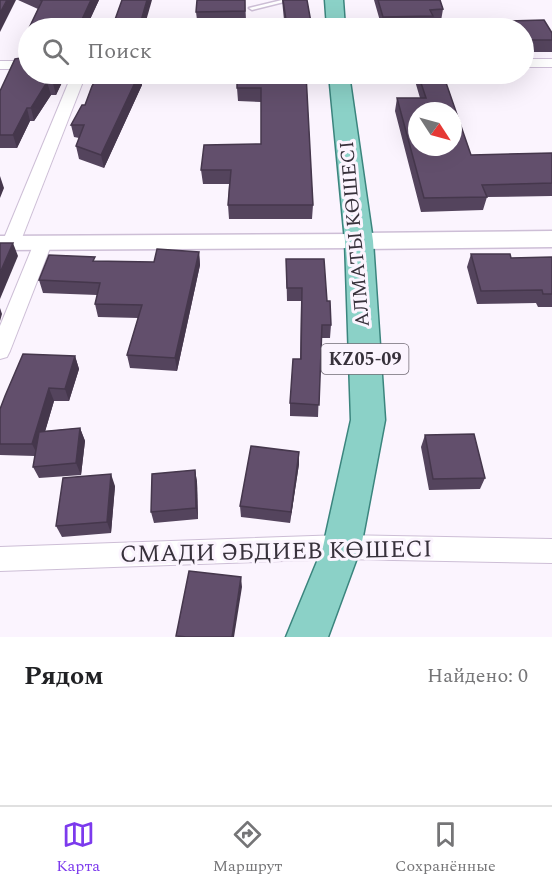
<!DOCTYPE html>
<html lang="ru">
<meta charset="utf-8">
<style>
body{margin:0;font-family:Spectral,serif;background:#f2f2f2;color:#202124}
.compass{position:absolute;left:408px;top:102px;width:54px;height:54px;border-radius:50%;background:#fff;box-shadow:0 6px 24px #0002;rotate:126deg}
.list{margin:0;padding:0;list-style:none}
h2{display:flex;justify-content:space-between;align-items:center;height:78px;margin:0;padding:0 24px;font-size:26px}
h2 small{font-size:20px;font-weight:400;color:#757577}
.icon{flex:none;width:33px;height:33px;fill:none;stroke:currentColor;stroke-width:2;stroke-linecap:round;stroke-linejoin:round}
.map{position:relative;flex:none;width:552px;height:637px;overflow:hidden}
.search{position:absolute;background:#fff;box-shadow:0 6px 24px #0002;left:18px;right:18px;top:18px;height:66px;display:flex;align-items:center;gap:15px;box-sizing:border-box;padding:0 21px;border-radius:33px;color:#757577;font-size:22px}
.sheet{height:168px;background:#fff}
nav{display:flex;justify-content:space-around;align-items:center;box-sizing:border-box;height:84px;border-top:2px solid #e0e0e0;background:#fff;font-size:16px;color:#757577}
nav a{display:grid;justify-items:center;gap:3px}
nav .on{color:#7c3aed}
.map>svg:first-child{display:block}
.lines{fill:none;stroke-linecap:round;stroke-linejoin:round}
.service-casing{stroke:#cdbed6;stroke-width:3}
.minor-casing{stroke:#cdbed6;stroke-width:2}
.tertiary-casing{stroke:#cdbed6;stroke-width:3}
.secondary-casing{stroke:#cdbed6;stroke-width:3}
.primary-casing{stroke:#3b857e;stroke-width:3}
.service{fill:#fff;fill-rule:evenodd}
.minor{fill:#fff;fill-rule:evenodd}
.tertiary{fill:#fff;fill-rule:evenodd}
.secondary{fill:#fff;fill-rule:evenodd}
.primary{fill:#8bd1c7;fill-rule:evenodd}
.wall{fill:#54445d}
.shaded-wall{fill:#45374c}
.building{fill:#624f6c;stroke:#45374c;stroke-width:1.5;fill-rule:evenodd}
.labels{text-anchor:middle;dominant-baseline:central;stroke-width:6;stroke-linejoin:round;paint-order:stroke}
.shield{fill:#fbf4fe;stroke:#726c76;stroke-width:1.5}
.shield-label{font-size:18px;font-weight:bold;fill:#37313b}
.street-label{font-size:20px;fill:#37313b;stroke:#fbf4fe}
.near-street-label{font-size:24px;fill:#37313b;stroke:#fbf4fe}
</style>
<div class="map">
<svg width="552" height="637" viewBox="0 0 552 637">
<rect width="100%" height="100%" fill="#fbf4fe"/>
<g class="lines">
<g class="service-casing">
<path id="service" d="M282,0H292L252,10L249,8Z"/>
</g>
<g class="minor-casing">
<g id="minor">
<rect x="524" y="59" width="28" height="8"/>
<rect x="0" y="61" width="28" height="8"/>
<path d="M72,74H86L20,243L17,247H5L2,243Z"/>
<path d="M43,237L49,239L52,243L10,351L7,357L0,359V326L34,243L37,239Z"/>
<path d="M342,535L552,539V563L342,559L0,571V547Z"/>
</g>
</g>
<g class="tertiary-casing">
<path id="tertiary" d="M359,234L367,236L370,241L367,246L359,248L0,250V236Z"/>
</g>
<g class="secondary-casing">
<path id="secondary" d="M552,231V247L359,249L350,247L347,241L350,235L359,233Z"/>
</g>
<g class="primary-casing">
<g id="primary">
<path d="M325,0H343L345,28H327Z"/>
<path d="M329,74H349L373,241L385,420L361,547L328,637H286L323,547L351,420L345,241Z"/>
</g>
</g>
<use href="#service" class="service"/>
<use href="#minor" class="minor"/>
<use href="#tertiary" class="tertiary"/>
<use href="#secondary" class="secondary"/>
<use href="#primary" class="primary"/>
</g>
<g class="wall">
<path d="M18,0H99L86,28H29L38,9Z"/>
<path d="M245,0L246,20H284L282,0H307L312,28H198L196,12Z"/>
<path d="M374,0H440L443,9L441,21H432L431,28H382Z"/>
<path d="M507,21L552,33V52H524V28H506Z"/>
<path d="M28,30L66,74L56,95H51L34,121H30L17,148H0V91L24,57L21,47Z"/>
<path d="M306,74L313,205L312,219H229L228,205L229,184H203L201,170L261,144V102L238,101L237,88Z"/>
<path d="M416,74H443L471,155L552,153V196L487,197L483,210L421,212L395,111L397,98H420L415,81Z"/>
<path d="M140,76L142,85L104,168L79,159L76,146L79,138L74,137L71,125L85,105Z"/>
<path d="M199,252L200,265L177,371L130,368L127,355L138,318L98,317L95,304L97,295L43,293L39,280L96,261L154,262Z"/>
<path d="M471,254L511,258L552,257V307H538L536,303L477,304L467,267Z"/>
<path d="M286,259L327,301L331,325L330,338H321L318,417L290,416V403L300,359L301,301H287Z"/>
<path d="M75,356L79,369L69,401H54L45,431L80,428L85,441L81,475L39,478L33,467L35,456L0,455V409Z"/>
<path d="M425,435L485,478L480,489L429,490L421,447Z"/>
<path d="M299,452V464L290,523L241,517L240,506Z"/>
<path d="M195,470L197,482L198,519L154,523L151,512Z"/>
<path d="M115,486L111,533L62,537L56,526Z"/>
</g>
<g class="shaded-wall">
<path d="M7,0H16L0,32V13Z"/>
<path d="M91,0H99L86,28H78Z"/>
<path d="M147,0H152L144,28H139Z"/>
<path d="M57,74H66L56,95L53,83Z"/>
<path d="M136,74H141L140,76L142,85L104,168L101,155Z"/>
<path d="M47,82L51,95L34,121L31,108Z"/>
<path d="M27,108L30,121L17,148L13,135Z"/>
<path d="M0,176L4,188L0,198Z"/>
<path d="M13,243L18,256L0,299V273Z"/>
<path d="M199,252L200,265L177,371L175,358Z"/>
<path d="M0,308L2,314L0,321Z"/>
<path d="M75,356L79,369L69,401L65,389Z"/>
<path d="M49,388L54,401L38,456L32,444Z"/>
<path d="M80,428L85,441L81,475L76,463Z"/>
<path d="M299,452V464L290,523L291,512Z"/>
<path d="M195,470L197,482L198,519L196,508Z"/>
<path d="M111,474L115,486L111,533L107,522Z"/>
<path d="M241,577L242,587L234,637H232Z"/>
</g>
<g class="building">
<path d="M0,0H7L0,13Z"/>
<path d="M40,0H91L78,28H29L42,1Z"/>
<path d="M122,0H147L139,28H112Z"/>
<path d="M197,0H245V11L196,12Z"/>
<path d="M283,0H307L312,28H238V21L286,20Z"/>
<path d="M378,0H440L443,9L430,10L433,16L383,17Z"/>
<path d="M544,20L552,33V40H524V28H512L507,21Z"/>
<path d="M28,30V74H57L53,83L47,82L31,108H27L13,135H0V91L15,59L27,57L26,47H21Z"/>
<path d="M99,74H139L101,155L76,146L84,125H71L82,105H85L92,86Z"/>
<path d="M237,74H306L313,205H228L231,170H201L204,145L261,144V88H237Z"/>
<path d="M418,74H443L471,155L552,153V183L482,185L487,197L424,198L397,98H426ZM417,111H453V147H417Z"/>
<path d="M0,243H13L0,273Z"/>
<path d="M157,249L199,252L175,358L127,355L142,305L95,304L100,283L39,280L49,255L95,257L93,261L154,262Z"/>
<path d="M471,254H510L511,258L552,257V294H543L542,290L481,291Z"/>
<path d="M286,259H324L327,301H330L331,325H322L319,405L290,403L293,359H301L302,288H287Z"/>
<path d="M23,354L75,356L65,389L49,388L32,444H0V409L5,396Z"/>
<path d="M80,428L76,463L33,467L39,432Z"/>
<path d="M474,434L485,478L433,479L425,435Z"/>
<path d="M251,446L299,452L291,512L240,506Z"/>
<path d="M195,470L196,508L151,512L152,474Z"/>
<path d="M111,474L107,522L56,526L63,478Z"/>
<path d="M189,571L241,577L232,637H187L176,636Z"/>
</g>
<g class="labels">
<rect class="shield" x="321.5" y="344" width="87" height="30" rx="4.5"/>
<g class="shield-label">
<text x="365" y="359">KZ05-09</text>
</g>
<g class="street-label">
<text transform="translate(355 234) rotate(-95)">АЛМАТЫ КӨШЕСІ</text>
</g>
<g class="near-street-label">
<text transform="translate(276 552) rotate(-1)">СМАДИ ӘБДИЕВ КӨШЕСІ</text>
</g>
</g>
</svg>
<svg class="compass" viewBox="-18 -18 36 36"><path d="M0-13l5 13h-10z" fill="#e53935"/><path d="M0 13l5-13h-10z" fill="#757577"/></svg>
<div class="search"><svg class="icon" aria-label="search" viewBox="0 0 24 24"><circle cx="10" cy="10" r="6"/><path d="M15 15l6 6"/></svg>Поиск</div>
</div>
<section class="sheet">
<h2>Рядом<small>Найдено: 0</small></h2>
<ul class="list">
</ul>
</section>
<nav>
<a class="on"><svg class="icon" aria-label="map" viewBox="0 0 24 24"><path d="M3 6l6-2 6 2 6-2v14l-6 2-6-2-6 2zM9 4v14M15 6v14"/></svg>Карта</a>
<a><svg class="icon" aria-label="directions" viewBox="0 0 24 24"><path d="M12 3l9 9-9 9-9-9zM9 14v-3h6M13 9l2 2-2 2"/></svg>Маршрут</a>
<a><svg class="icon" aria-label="saved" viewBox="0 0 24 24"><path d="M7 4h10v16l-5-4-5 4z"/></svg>Сохранённые</a>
</nav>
